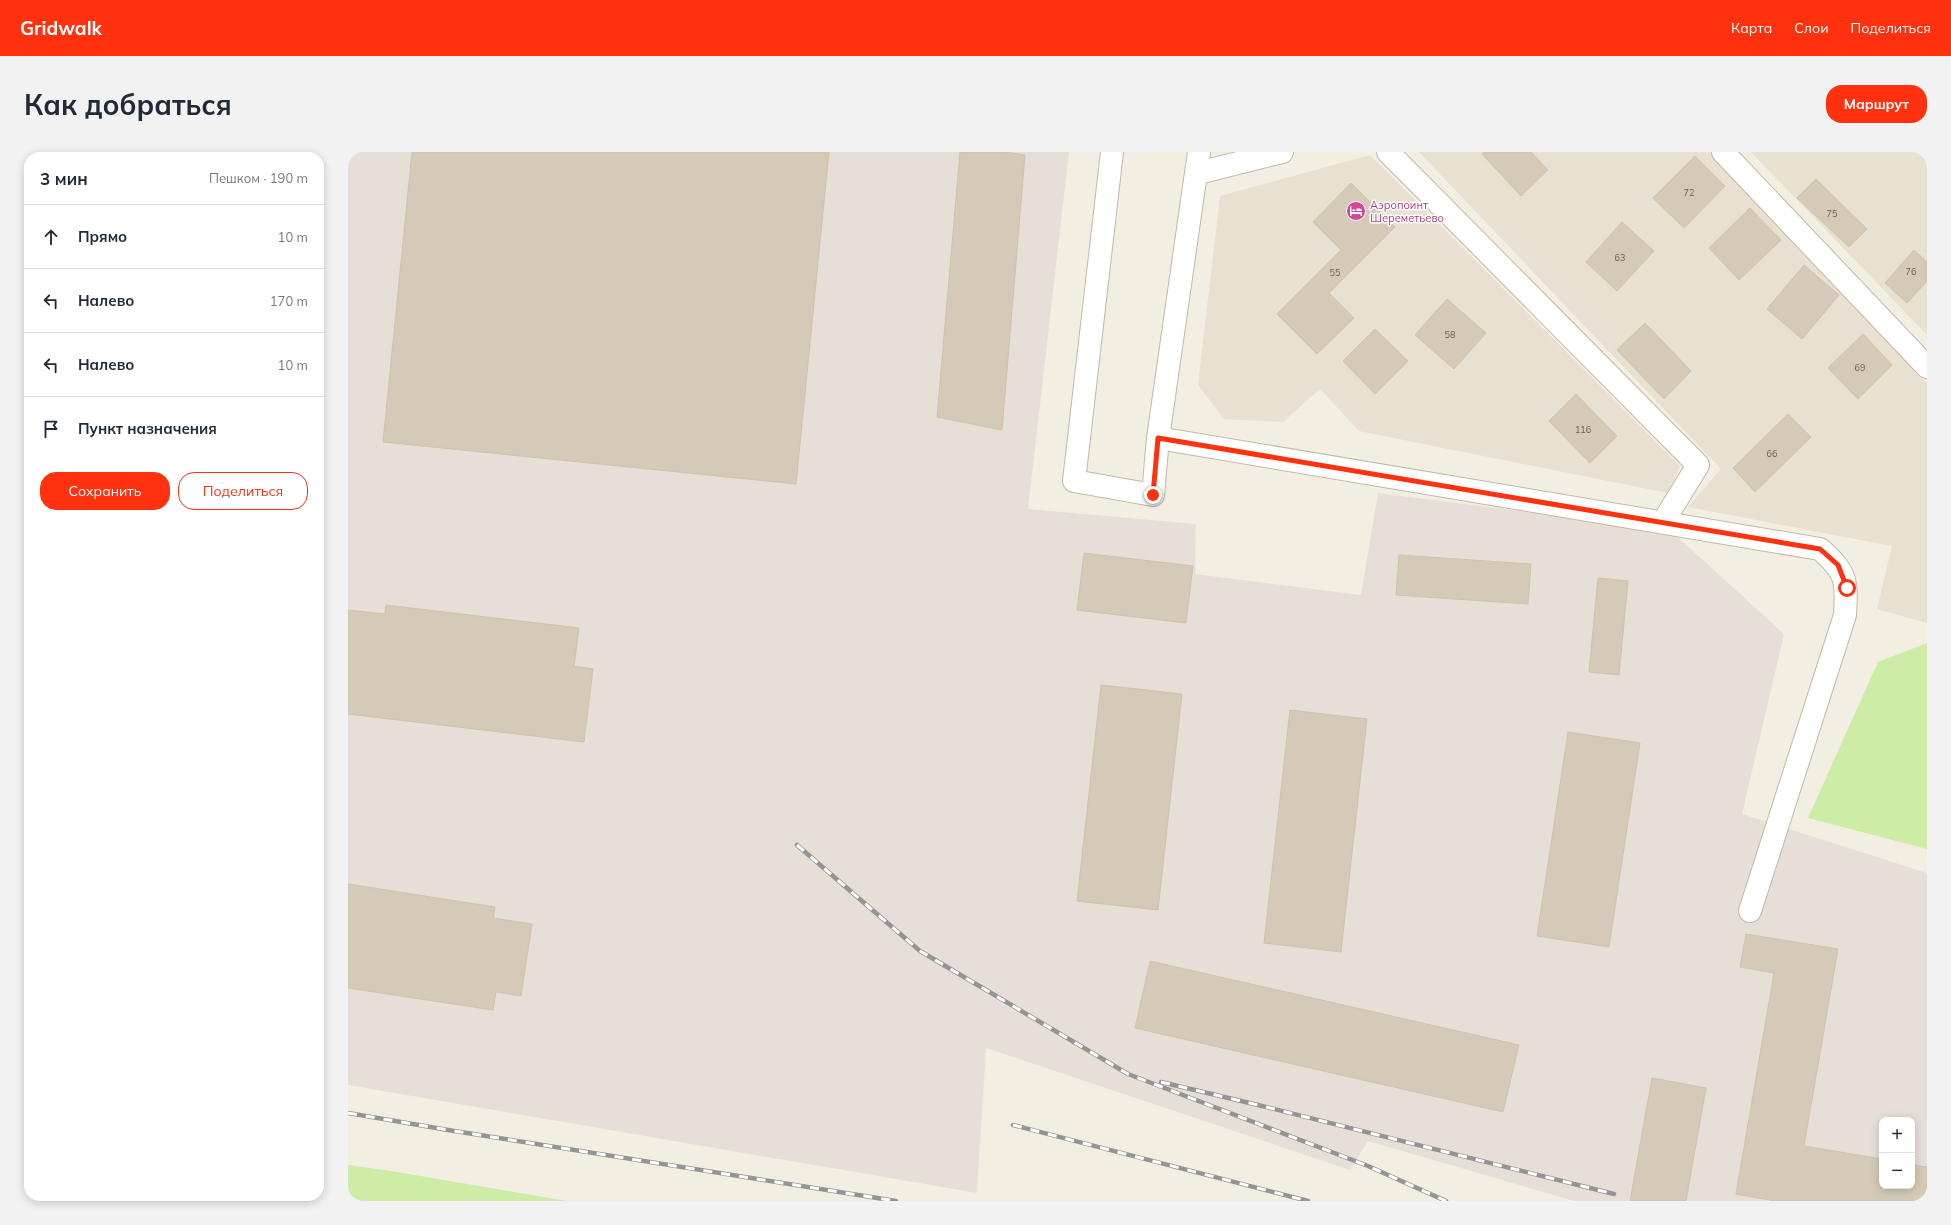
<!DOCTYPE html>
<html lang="ru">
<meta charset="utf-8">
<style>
body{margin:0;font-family:Mulish,sans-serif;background:#f2f2f3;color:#1f2937}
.controls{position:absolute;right:12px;bottom:12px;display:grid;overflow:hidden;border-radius:8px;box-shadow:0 2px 10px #0003}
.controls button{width:36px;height:36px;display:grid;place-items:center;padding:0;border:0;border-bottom:1px solid #e0e1e3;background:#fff;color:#1f2937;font:20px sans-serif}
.stop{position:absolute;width:12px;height:12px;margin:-9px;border:3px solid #ff310e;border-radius:50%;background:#fff}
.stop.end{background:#ff310e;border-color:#fff;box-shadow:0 1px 4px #0008}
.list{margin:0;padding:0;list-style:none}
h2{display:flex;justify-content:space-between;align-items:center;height:52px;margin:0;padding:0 16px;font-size:17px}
h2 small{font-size:13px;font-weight:400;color:#747a83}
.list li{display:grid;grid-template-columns:26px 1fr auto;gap:12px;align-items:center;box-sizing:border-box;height:64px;padding:0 16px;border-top:1px solid #e0e1e3}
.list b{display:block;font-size:15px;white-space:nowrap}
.list em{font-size:13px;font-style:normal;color:#747a83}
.actions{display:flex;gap:8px;padding:12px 16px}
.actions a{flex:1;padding:9px 0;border:1px solid #ff310e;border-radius:16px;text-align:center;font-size:14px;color:#ff310e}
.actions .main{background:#ff310e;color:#fff}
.icon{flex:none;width:22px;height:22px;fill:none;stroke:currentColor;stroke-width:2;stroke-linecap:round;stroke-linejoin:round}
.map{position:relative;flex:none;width:1579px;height:1049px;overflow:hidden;border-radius:16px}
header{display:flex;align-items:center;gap:24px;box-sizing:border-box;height:56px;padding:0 20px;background:#ff310e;color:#fff}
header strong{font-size:19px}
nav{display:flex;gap:22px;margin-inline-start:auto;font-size:14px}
.intro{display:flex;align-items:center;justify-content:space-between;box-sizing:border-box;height:96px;padding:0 24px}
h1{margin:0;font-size:28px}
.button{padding:10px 18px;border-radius:16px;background:#ff310e;color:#fff;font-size:14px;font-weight:700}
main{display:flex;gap:24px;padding:0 24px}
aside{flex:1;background:#fff;border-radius:16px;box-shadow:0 2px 10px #0003}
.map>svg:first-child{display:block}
.residential{fill:#e8e0d0}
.industrial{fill:#e5dfd8;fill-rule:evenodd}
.green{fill:#cdeca6}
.building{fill:#d5cab7;stroke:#d1c2a9}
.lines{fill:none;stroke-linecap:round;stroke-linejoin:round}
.minor-casing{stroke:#c2b9a7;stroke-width:24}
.minor{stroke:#fff;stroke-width:22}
.rail-casing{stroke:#949494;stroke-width:4.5}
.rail{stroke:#fff;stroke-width:3;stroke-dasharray:9;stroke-linecap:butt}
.route{stroke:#ff310e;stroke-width:5}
.labels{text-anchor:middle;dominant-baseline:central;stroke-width:3;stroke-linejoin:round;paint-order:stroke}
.number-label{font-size:9px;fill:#696153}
.hotel-label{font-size:11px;fill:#b23c85;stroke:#fff;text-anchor:start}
</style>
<header>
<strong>Gridwalk</strong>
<nav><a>Карта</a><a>Слои</a><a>Поделиться</a></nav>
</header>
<div class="intro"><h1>Как добраться</h1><a class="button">Маршрут</a></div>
<main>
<aside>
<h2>3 мин<small>Пешком · 190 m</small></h2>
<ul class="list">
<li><svg class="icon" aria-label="ahead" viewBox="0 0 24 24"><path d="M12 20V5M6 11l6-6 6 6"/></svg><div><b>Прямо</b></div><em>10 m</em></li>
<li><svg class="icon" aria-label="left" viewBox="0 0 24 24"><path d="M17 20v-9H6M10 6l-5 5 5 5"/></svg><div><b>Налево</b></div><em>170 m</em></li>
<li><svg class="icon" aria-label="left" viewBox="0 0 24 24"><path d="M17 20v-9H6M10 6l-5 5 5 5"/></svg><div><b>Налево</b></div><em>10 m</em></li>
<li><svg class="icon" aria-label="arrive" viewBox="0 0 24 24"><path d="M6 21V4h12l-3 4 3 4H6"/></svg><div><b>Пункт назначения</b></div></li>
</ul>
<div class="actions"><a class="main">Сохранить</a><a>Поделиться</a></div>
</aside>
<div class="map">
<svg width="1579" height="1049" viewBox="0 0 1579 1049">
<rect width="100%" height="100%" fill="#f3eee2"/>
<g class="residential">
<path d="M1071,0H1361L1579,232V471L1529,457L1544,394L1340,355L1373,317Z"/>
<path d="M1403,0H1579V183Z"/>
<path d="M1022,3L1332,314L1320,341L1011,279L972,237L935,270L876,267L850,233L872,44Z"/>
</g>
<path class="industrial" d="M0,0H721L680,357L848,372L847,422L1013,443L1030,341L1322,378L1436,482L1394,662L1579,721V1049H1226L1020,989L1002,1018L638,896L629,1041L0,933ZM1534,968H1564V1034H1534Z"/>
<g class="green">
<path d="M1579,491V697L1460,666L1530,510Z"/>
<path d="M0,1013L43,1019L219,1049H0Z"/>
</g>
<g class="building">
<path d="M64,0H481L448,332L35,290Z"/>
<path d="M612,0H657L677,3L654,278L589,265Z"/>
<path d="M1136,0H1183L1200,18L1173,44L1134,2Z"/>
<path d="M1347,4L1377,34L1336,76L1305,46Z"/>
<path d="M1468,27L1519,77L1501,95L1449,46Z"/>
<path d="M1003,31L1047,75L981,141L1006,166L969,202L929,162L993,98L965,70Z"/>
<path d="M1402,56L1433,88L1391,128L1361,96Z"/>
<path d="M1274,70L1306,99L1269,139L1238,110Z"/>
<path d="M1566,98L1579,110V129L1559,151L1537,131Z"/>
<path d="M1456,113L1491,143L1454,187L1419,157Z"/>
<path d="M1099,147L1138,181L1106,217L1067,183Z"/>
<path d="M1297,171L1343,219L1316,247L1269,198Z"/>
<path d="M1027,177L1060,209L1027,242L995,209Z"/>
<path d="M1515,182L1544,213L1510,247L1480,216Z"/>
<path d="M1228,242L1269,284L1242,311L1201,269Z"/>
<path d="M1440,262L1463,285L1407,340L1385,316Z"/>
<path d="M736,401L845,414L838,471L729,458Z"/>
<path d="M1051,403L1183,412L1180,452L1048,443Z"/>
<path d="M1250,426L1280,429L1271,523L1241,520Z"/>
<path d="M38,453L231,476L226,514L245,517L236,590L0,562V458L37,462Z"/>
<path d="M753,533L834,542L810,758L729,749Z"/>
<path d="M942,558L1019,567L993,800L916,791Z"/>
<path d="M1220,580L1292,591L1261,795L1189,784Z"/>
<path d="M0,732L147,755L145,766L184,772L173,844L148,840L145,858L0,836Z"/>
<path d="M1398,782L1490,797L1456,994L1534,1007V1034H1564V1013L1579,1015V1049H1427L1388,1042L1426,821L1392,815Z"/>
<path d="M802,809L1171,893L1155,960L787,876Z"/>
<path d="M1304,926L1358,936L1338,1049H1282Z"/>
</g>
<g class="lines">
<g class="minor-casing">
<g id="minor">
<path d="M764,0L726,329L805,343L810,286L1472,397C1499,421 1499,428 1497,463L1402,759"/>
<path d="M1040,0L1350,313L1315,370"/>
<path d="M1375,0L1579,215"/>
<path d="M850,21L934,0"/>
<path d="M810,286L851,0"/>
</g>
</g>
<use href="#minor" class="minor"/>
<g class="rail-casing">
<g id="rail">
<path d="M449,693L572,799L780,922L1020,1014L1098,1049"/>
<path d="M813,930L910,953L1266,1042"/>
<path d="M0,961L100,978L548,1049"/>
<path d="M665,973L960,1049"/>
</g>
</g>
<use href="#rail" class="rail"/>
</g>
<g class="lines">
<path class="route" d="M805,343L810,286L1472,397L1490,413L1499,436"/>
</g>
<defs>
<g id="hotel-disc" transform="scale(1)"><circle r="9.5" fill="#d1479c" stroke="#fff"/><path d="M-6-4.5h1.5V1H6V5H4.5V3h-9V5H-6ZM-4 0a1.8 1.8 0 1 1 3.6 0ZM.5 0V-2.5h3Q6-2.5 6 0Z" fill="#fff"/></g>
</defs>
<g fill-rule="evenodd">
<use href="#hotel-disc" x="1008" y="59"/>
</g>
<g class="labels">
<g class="number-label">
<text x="1341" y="40">72</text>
<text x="1484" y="61">75</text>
<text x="1272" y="105">63</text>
<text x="1563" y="119">76</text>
<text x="987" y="120">55</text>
<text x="1102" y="182">58</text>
<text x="1512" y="215">69</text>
<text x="1235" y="277">116</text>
<text x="1424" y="301">66</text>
</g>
<g class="hotel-label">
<text x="1022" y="53">Аэропоинт<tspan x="1022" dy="13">Шереметьево</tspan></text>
</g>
</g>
</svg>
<div class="controls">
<button>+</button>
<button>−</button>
</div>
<div class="stop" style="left:1499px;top:436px"></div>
<div class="stop end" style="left:805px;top:343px"></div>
</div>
</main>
